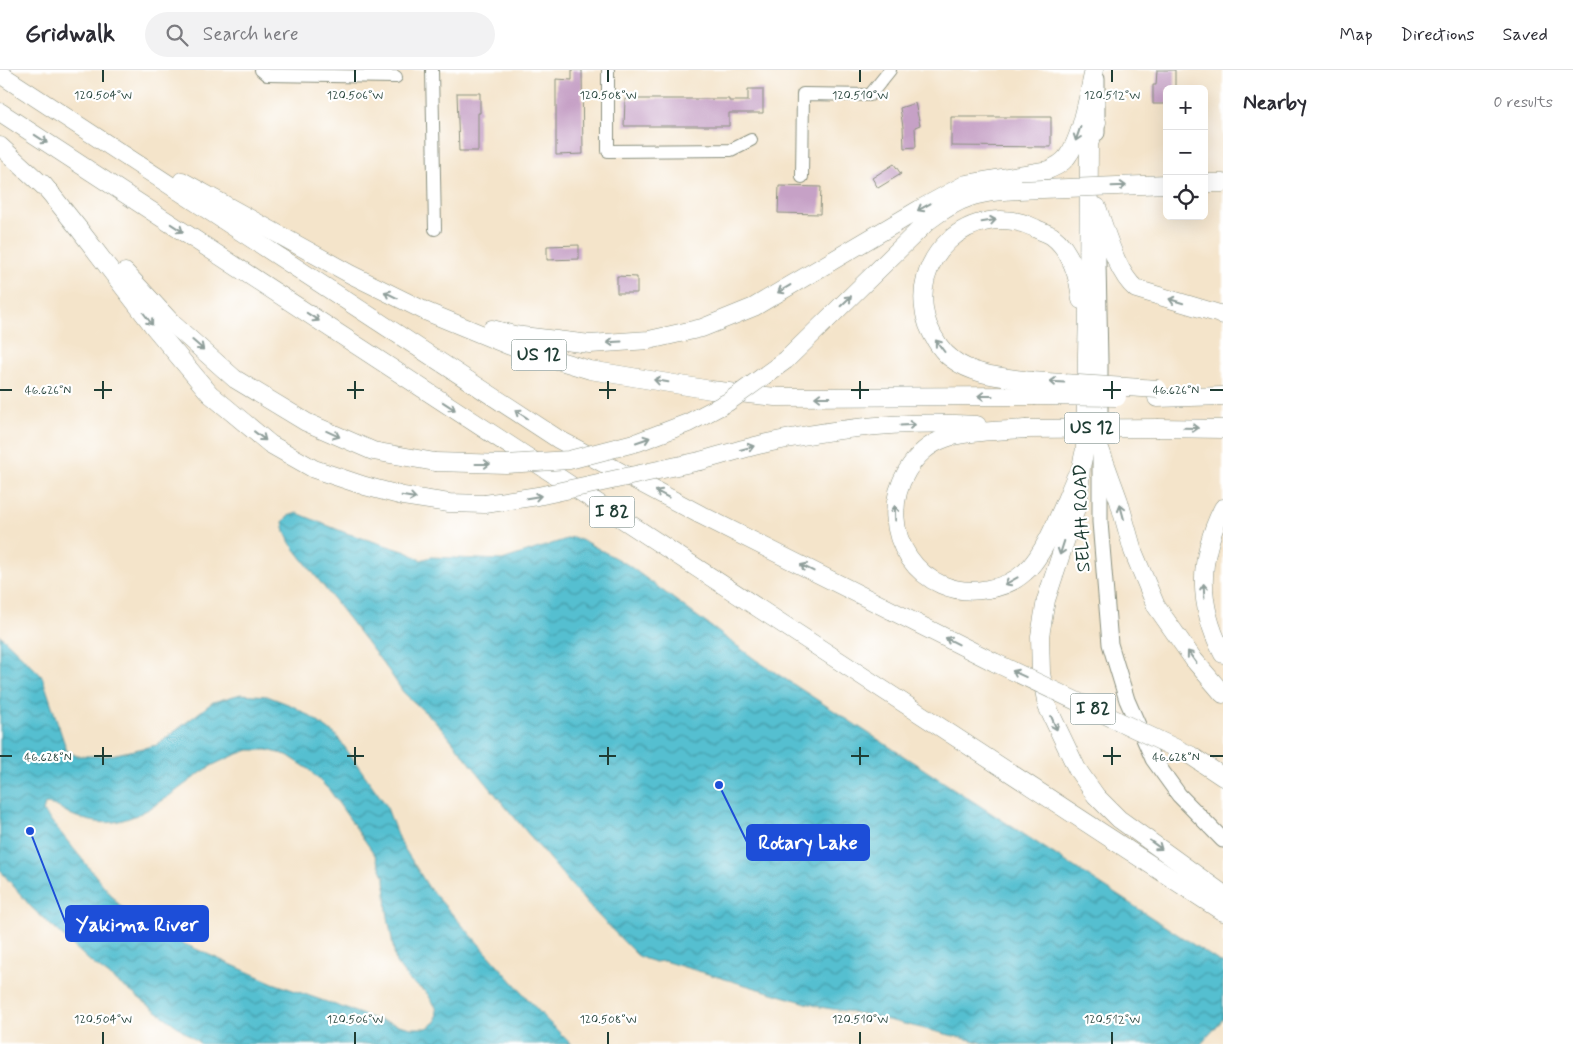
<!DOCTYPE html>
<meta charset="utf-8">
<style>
body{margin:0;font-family:Mynerve,sans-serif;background:#f2f2f3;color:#2b2b33}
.controls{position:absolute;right:15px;top:15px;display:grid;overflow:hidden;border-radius:8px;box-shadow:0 5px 20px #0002}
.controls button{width:45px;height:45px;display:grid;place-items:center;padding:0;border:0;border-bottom:1px solid #e1e1e2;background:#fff;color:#2b2b33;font:25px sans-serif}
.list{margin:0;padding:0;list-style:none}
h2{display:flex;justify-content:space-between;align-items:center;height:65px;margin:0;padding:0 20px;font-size:21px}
h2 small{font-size:16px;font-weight:400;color:#7c7c81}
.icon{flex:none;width:28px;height:28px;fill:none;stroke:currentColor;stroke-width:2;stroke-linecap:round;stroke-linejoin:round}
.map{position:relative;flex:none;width:1223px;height:974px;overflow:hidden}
header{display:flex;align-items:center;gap:30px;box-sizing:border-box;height:70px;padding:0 25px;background:#fff;border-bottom:1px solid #e1e1e2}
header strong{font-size:24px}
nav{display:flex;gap:28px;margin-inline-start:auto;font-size:18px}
.search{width:350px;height:45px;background:#f2f2f3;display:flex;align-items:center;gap:12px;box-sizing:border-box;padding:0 18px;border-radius:28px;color:#7c7c81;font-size:19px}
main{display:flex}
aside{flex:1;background:#fff}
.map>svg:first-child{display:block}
.water{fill:url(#water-waves);stroke:#3a7e82;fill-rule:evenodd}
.building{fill:#c6a1c6}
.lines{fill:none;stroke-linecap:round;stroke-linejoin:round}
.minor-casing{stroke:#8a907f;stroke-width:14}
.major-casing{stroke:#8a907f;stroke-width:17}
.highway-casing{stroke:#8a907f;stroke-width:19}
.minor{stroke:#fff;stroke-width:12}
.major{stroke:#fff;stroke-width:15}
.highway{stroke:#fff;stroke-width:18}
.highway-bridge-casing{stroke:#8a907f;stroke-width:19;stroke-linecap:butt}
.highway-bridge{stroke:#fff;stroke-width:18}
.oneway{stroke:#8f9e9a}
.ticks{fill:none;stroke:#1f3d34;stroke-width:2}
.labels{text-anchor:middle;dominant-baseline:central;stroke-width:4.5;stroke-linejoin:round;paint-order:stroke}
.shield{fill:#fff;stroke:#627771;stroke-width:1}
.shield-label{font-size:18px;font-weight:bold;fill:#1f3d34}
.street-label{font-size:19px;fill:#1f3d34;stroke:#fff}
.ticks-label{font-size:12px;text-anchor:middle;fill:#1f3d34;stroke:#fff;stroke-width:4.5;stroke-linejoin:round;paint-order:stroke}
.leader{fill:none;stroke:#1d4ed8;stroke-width:2}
.callout-dot{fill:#1d4ed8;stroke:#fff;stroke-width:2}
.callout{fill:#1d4ed8;stroke:#1d4ed8;stroke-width:2}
.callout-label{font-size:20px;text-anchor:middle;font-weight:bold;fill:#fff}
</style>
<header>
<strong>Gridwalk</strong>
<div class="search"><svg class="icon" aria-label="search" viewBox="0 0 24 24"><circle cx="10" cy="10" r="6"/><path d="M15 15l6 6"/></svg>Search here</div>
<nav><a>Map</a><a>Directions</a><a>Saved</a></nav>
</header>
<main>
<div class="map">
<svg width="1223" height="974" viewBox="0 0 1223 974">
<defs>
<pattern id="water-waves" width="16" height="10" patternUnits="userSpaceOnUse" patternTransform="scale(1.25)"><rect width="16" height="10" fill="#55bfd0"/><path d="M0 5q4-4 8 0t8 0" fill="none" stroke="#469caa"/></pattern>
</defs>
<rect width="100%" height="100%" fill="#fff"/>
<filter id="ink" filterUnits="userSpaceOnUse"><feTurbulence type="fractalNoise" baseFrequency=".02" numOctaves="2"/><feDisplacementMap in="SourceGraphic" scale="10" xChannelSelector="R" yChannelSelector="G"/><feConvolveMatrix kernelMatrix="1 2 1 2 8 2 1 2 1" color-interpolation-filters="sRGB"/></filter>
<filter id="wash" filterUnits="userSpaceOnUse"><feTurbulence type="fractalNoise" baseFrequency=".0096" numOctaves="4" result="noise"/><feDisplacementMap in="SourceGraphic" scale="20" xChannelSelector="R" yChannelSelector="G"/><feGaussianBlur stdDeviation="1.12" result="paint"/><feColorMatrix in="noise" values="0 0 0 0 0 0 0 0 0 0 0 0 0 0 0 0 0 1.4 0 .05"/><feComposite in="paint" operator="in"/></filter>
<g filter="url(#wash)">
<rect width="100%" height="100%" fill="#f4e4ca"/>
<g class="water">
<path d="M297,443L346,463L407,482L421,490L431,487L502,490L573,467L586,472L628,495L756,590L1223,894V949L1201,974H987L863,944L820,937L664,891L655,892L645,889L637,885L589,836L504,735L440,656L403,622L389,601L290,473L285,462L283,452L288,446Z"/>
<path d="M0,565L42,606L67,681L77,686H107L157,675L213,632L241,624L267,626L293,636L314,649L336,665L386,735L399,770L429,818L544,947L571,974H201L92,893L31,837L0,800ZM249,680H267L287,685L307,698L330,721L375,785L385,808L387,841L396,893L410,911L427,923L437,939L436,952L427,958H411L375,949L273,913L180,872L121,837L43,741L45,734C58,734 65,743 77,747C88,751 102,754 114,752C153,745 181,714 213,695C225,689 237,684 249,680Z"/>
</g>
<g id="blocks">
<g class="building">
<path d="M572,0H582L583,84L556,85V9L572,10Z"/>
<path d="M1157,0H1175V19H1167V34H1153V15H1156Z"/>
<path d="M748,19H763V43H729V56H624L625,29H729V31H748Z"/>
<path d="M457,23H480V43H478V81H459Z"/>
<path d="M915,33L920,55L915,57L916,77L904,78L903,57L900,38Z"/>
<path d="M951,47H1051V77L951,76Z"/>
<path d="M894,94L901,104L878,118L872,108Z"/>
<path d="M779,116L821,117L820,144L778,143Z"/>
<path d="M579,175V189L547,190V176Z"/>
<path d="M617,206L637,207V223H617Z"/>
</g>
</g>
</g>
<g filter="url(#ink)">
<use href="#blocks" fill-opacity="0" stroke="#8a907f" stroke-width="1"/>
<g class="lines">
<g class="minor-casing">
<g id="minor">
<path d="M261,0L267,5L396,7"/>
<path d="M432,0L435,159"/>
<path d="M608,0V81L731,80L751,70"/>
<path d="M802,107L803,24L870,25L890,0"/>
</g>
</g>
<g class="major-casing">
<g id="major">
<path d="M1097,9V63"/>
<path d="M1097,144L1100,291V452L1110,574L1127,630L1153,689L1179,725L1223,770"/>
</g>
</g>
<g class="highway-casing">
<g id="highway">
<path d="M0,4L558,369L701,445L996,593"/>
<path d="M0,42L1223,842"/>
<path d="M1097,52L1089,74L1088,237L1085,379L1081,397L1079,429L1046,530L1040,566L1041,603L1047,636L1077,699L1096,726L1119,749L1223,824"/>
<path d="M0,76L51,123"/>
<path d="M182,111L350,204L425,241L510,276L590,300L711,320L775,327L1034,326"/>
<path d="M1204,113H1223"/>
<path d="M43,114L79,159L154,257L210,324L270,374L314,399L365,416L403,426L449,433L485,434"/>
<path d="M1097,137C1106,161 1116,202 1136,219L1223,245"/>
<path d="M125,202L173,254L235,309L306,352L373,381L435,392"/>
<path d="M492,259L514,265L590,274L649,270L702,258L754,237L920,139L966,114L1048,100C1055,97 1062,94 1067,87C1082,68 1088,25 1094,0"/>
<path d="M786,290L928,151C961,126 978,122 1018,120"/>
<path d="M1031,311C1005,307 974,306 952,289C941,281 933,267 928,255C905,189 971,128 1035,158C1040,161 1047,163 1052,166C1071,180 1079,208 1081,230"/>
<path d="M1157,328L1223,326"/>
<path d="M1159,358L1223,359"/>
<path d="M1025,359C1003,361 966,361 946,368C928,374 916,386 907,401C872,460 920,533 988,519C1002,517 1014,512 1025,502C1046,484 1064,433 1076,406"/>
<path d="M1099,376L1119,431L1133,481L1156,536L1194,590L1223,624"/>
<path d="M700,391C722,385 745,378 767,373C835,358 908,350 977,355"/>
<path d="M1223,438C1198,488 1197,534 1223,584"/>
<path d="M1190,685L1223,707"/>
</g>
</g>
<use href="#minor" class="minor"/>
<use href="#major" class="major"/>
<use href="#highway" class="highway"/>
<g class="highway-bridge-casing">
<g id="highway-bridge">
<path d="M1018,120L1167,114"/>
<path d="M1031,311L1158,319"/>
<path d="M1034,326L1117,327"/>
<path d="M1025,359L1159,358"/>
<path d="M435,392L506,394L569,390L638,372L688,353L728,332L786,290"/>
<path d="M485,434L538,426L700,391"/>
<path d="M996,593L1190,685"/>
</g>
</g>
<use href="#highway-bridge" class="highway-bridge"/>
</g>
<defs><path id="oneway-shaft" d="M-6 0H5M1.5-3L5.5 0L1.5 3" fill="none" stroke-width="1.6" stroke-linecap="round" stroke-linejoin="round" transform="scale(1.25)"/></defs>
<g class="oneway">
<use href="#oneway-shaft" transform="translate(1078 64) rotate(109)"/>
<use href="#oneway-shaft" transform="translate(41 69) rotate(33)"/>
<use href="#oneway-shaft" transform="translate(1119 116) rotate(-2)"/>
<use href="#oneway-shaft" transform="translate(924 137) rotate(151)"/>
<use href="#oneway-shaft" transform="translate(989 151) rotate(-9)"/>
<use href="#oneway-shaft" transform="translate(177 158) rotate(33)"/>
<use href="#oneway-shaft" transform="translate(784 219) rotate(149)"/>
<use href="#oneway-shaft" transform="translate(391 225) rotate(-154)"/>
<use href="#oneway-shaft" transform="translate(846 231) rotate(-44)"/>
<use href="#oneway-shaft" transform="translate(1176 231) rotate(-163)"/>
<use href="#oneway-shaft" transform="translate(313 247) rotate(33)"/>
<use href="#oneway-shaft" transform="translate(148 249) rotate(53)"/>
<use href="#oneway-shaft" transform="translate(614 272) rotate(177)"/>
<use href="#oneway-shaft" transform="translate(198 275) rotate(41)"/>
<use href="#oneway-shaft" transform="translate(940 276) rotate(-127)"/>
<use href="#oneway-shaft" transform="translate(661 311) rotate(-171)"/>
<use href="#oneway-shaft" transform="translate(1057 312) rotate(-177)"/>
<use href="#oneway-shaft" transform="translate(985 326) rotate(180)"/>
<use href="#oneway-shaft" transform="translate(822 327) rotate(180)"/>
<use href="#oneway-shaft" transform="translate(449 336) rotate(33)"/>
<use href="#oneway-shaft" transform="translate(521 344) rotate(-147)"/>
<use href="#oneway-shaft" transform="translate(908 355) rotate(-3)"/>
<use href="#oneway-shaft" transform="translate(1191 358) rotate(1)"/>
<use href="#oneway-shaft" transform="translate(333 364) rotate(24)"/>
<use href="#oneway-shaft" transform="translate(260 366) rotate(38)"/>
<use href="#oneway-shaft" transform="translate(643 370) rotate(-19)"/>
<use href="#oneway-shaft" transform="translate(747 378) rotate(-15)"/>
<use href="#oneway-shaft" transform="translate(483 394)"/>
<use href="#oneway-shaft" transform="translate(662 424) rotate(-152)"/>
<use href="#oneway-shaft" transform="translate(409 427) rotate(9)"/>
<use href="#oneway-shaft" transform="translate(534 427) rotate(-9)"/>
<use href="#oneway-shaft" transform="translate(1122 442) rotate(-105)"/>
<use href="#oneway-shaft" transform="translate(895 443) rotate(-92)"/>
<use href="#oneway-shaft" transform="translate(1062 478) rotate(108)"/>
<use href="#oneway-shaft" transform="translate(807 498) rotate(-153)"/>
<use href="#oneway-shaft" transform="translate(1011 511) rotate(151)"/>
<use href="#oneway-shaft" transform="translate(1204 521) rotate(-93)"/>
<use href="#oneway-shaft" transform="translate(952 571) rotate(-153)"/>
<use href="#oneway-shaft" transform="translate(1192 587) rotate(-126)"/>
<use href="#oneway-shaft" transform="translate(1019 604) rotate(-155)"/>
<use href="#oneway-shaft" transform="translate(1054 653) rotate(67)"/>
<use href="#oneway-shaft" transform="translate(1156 775) rotate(36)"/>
</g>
</g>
<path class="ticks" d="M103,0V12M355,0V12M608,0V12M860,0V12M1112,0V12M103,311V329M355,311V329M608,311V329M860,311V329M1112,311V329M0,320H12M94,320H112M347,320H364M599,320H616M851,320H869M1103,320H1121M1210,320H1223M103,677V695M355,677V695M608,677V695M860,677V695M1112,677V695M0,686H12M94,686H112M347,686H364M599,686H616M851,686H869M1103,686H1121M1210,686H1223M103,962V974M355,962V974M608,962V974M860,962V974M1112,962V974"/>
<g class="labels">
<g class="shield">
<rect x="511.5" y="269.5" width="55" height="31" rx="4"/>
<rect x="1064.5" y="342.5" width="55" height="31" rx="4"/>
<rect x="589.5" y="426.5" width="45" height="31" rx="4"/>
<rect x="1070.5" y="623.5" width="45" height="31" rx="4"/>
</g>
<g class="shield-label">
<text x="539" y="285">US 12</text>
<text x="1092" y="358">US 12</text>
<text x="612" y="442">I 82</text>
<text x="1093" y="639">I 82</text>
</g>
<g class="street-label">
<text transform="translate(1082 448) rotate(-92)">SELAH ROAD</text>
</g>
</g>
<g class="ticks-label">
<text x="103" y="29">120.504°W</text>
<text x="355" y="29">120.506°W</text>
<text x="608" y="29">120.508°W</text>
<text x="860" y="29">120.510°W</text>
<text x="1112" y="29">120.512°W</text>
<text x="1176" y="324">46.626°N</text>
<text x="48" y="324">46.626°N</text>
<text x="1176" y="691">46.628°N</text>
<text x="48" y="691">46.628°N</text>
<text x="103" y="953">120.504°W</text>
<text x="355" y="953">120.506°W</text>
<text x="608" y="953">120.508°W</text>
<text x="860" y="953">120.510°W</text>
<text x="1112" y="953">120.512°W</text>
</g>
<path class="leader" d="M719 715L747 772M30 761L66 854"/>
<g class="callout-dot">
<circle cx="719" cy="715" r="5"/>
<circle cx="30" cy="761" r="5"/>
</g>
<g class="callout">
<rect x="747" y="755" width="122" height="35" rx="5"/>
<rect x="66" y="836" width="142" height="35" rx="5"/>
</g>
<g class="callout-label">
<text x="808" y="779">Rotary Lake</text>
<text x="137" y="861">Yakima River</text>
</g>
</svg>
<div class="controls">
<button>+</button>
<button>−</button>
<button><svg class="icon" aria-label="locate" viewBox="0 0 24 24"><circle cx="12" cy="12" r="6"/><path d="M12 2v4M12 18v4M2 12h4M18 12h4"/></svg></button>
</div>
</div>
<aside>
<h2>Nearby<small>0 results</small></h2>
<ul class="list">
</ul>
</aside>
</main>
